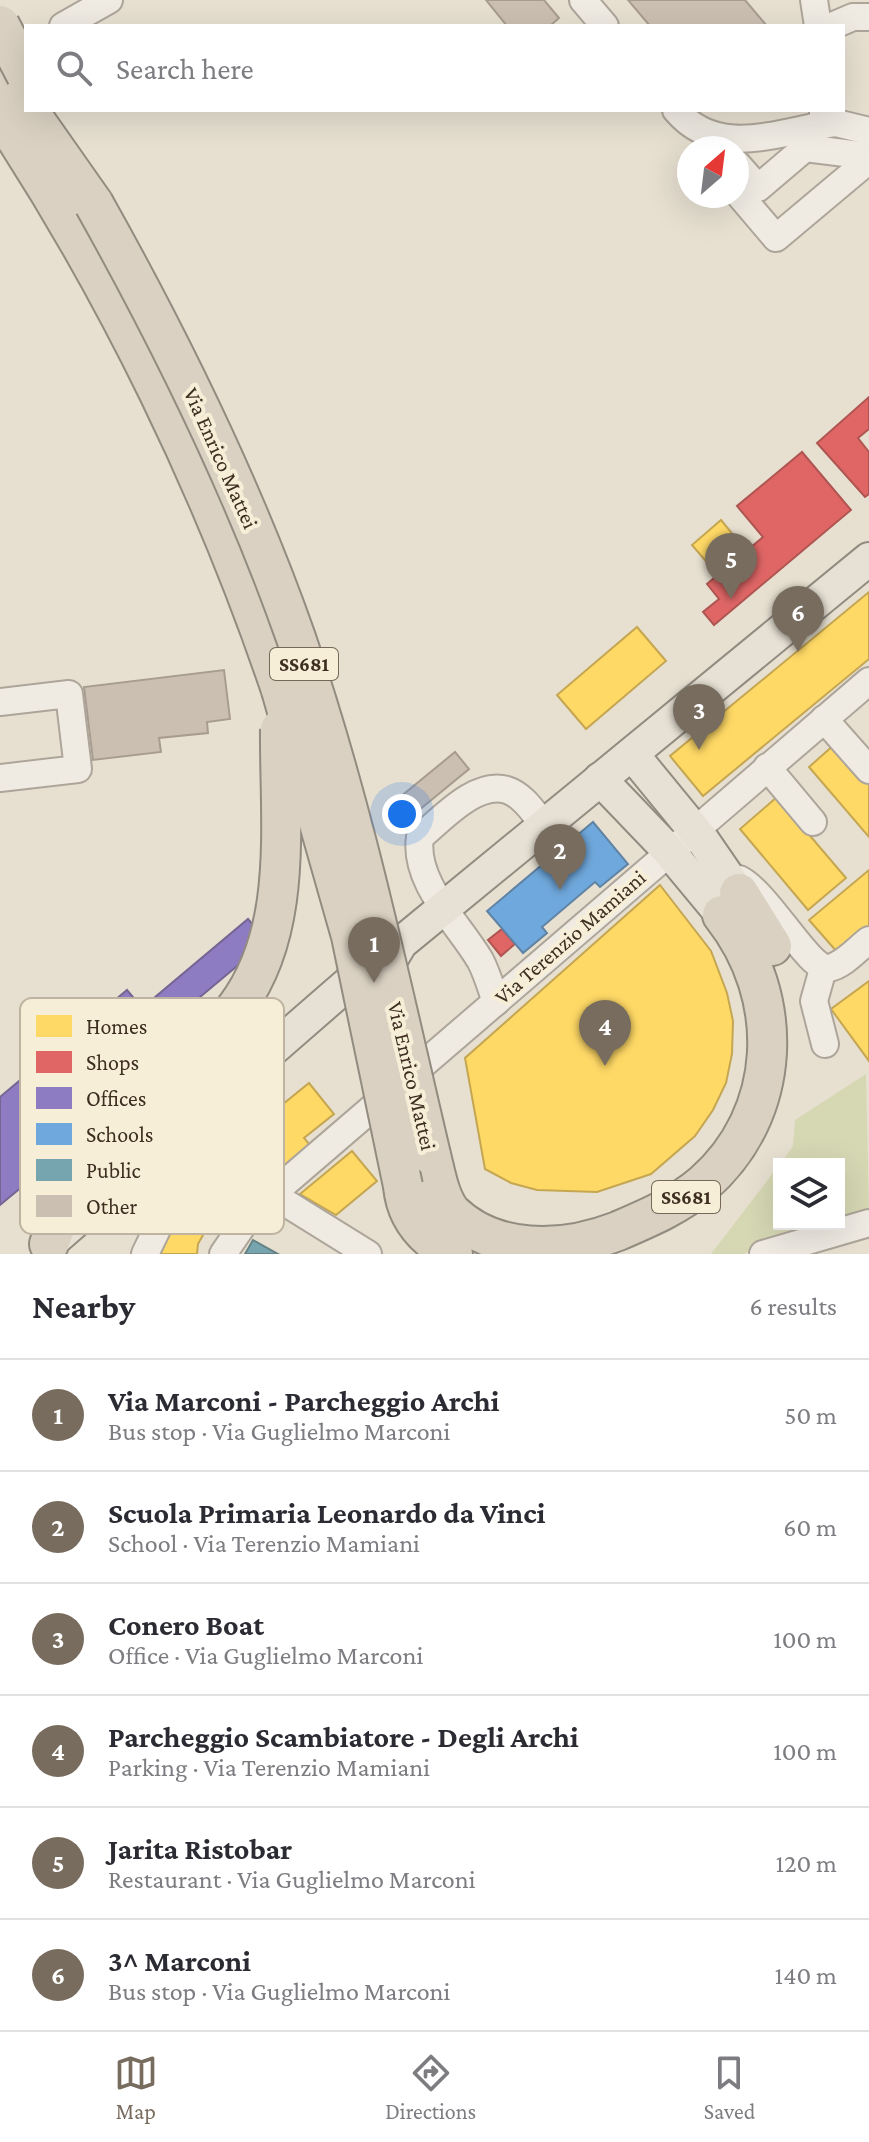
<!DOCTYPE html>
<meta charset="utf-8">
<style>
body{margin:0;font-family:"Crimson Pro",serif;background:#f2f2f3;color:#2b2b33}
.controls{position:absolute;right:24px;bottom:24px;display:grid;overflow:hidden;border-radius:0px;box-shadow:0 8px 32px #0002}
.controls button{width:72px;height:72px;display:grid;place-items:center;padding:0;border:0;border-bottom:2px solid #e1e1e2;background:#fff;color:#2b2b33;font:40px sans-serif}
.compass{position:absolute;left:677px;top:136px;width:72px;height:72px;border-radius:50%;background:#fff;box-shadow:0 8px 32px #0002;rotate:28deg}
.you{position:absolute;left:402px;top:814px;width:28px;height:28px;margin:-20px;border:6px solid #fff;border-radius:50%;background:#1a73e8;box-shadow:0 0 0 12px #1a73e833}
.badge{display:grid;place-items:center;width:52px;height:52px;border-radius:50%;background:#786c5e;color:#fff;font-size:26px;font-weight:700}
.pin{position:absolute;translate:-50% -66px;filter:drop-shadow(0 2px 4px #0008)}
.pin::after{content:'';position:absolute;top:42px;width:28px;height:24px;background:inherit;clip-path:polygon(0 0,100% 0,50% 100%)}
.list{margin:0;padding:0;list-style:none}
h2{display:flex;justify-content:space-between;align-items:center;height:104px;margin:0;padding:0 32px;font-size:34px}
h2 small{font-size:26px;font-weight:400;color:#7c7c81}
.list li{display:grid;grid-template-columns:52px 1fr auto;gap:24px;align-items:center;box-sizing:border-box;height:112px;padding:0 32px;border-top:2px solid #e1e1e2}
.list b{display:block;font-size:30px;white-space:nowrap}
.list p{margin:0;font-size:26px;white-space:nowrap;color:#7c7c81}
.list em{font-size:26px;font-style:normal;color:#7c7c81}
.icon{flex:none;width:44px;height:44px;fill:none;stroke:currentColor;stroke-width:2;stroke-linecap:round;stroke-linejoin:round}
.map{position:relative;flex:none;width:869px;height:1254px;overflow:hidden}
.search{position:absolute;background:#fff;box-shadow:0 8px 32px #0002;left:24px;right:24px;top:24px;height:88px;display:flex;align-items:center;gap:20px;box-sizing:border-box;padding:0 28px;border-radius:0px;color:#7c7c81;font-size:30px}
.sheet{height:776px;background:#fff}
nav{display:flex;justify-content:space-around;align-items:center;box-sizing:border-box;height:112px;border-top:2px solid #e1e1e2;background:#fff;font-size:22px;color:#7c7c81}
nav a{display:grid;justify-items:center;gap:4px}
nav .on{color:#786c5e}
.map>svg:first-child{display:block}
.green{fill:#d6d7b3}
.homes{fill:#ffd966;stroke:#c5a651;stroke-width:2}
.shops{fill:#e06666;stroke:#af5551;stroke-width:2}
.offices{fill:#8e7cc3;stroke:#766592;stroke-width:2}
.schools{fill:#6fa8dc;stroke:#6083a4;stroke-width:2}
.public{fill:#76a5af;stroke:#658184;stroke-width:2}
.building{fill:#cbbfb2;stroke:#a89c90;stroke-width:2}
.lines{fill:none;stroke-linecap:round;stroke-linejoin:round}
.minor-casing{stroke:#ada599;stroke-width:30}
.major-casing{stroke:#928b80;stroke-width:36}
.highway-casing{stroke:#928b80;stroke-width:42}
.minor{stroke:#efebe3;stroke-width:26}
.major{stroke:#e6e1d4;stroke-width:32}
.highway{stroke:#dad1c2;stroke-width:38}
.highway-bridge-casing{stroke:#928b80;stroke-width:42;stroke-linecap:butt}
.highway-bridge{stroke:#dad1c2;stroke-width:38}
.labels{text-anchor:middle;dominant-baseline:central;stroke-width:8;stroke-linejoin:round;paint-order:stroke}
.shield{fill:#f7eed8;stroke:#756857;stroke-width:2}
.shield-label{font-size:20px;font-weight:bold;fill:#3d2e20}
.street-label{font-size:22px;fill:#3d2e20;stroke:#f7eed8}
.key{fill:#f7eed8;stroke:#bfb4a1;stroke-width:2}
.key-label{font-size:22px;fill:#3d2e20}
</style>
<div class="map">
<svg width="869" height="1254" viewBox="0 0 869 1254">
<rect width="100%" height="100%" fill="#e7e0d1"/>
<g class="green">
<path d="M866,1074L869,1213L839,1223V1164H780L793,1146L795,1120Z"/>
<path d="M779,1165V1224H836L743,1254H711Z"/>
</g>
<g class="homes">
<path d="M721,520L740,543L711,567L692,545Z"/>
<path d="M869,592V659L703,796L670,756Z"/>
<path d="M637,627L666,661L586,729L557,695Z"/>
<path d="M835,744L869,784V837L809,767Z"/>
<path d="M777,797L846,878L808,910L740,829Z"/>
<path d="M869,870V927L838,953L809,920Z"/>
<path d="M660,885L711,951L727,993L733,1021L732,1054L726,1083L713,1110L695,1136L651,1174L597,1192L537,1190L511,1183L485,1169L465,1058Z"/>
<path d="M869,981V1061L831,1009Z"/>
<path d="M309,1083L334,1114L304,1138L314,1150L281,1176L258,1148L254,1135L261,1122Z"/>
<path d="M352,1151L377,1181L336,1215L300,1194Z"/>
<path d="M218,1170L248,1205L222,1227L213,1217L198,1244L197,1254H156L184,1189Z"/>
</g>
<g class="shops">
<path d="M869,397V429L858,438L869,452V494L865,497L817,443Z"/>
<path d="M802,452L851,510L714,625L703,612L719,599L707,584L763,537L737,506Z"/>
<path d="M502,929L515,944L501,956L488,940Z"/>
</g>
<path class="offices" d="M248,919L267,941L29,1140L55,1171L29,1193L23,1186L0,1205V1097L127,990L142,1008Z"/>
<path class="schools" d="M593,822L628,864L600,887L595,882L542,927L547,933L523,953L487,911Z"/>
<path class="public" d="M253,1240L278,1254H245Z"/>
<g class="building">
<path d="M486,0H544L559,18L550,26H507Z"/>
<path d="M628,0H745L767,26H650Z"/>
<path d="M224,670L230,719L207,722L208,733L159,738L161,752L93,760L84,687Z"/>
<path d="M455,752L469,769L402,824L388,807Z"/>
</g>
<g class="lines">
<g class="minor-casing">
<g id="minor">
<path d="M583,0L605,26"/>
<path d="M814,0L818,26"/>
<path d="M63,26L109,0"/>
<path d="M832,26L853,17H869"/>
<path d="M676,110C718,160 780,131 836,123"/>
<path d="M823,113L836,123L869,131"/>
<path d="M737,164L758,188L805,148L869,156"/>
<path d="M737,192L776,238L869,160"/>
<path d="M0,702L69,694L78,769L0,778"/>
<path d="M824,719L869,770"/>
<path d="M767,767L813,822"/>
<path d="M739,879C769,894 810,972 829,968C844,965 857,949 869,940"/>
<path d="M823,969L814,1001L825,1044"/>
<path d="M496,1002C491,988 487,973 480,960C458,923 413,882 420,837C441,820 476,780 507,790C523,795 534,813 544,825"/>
<path d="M204,1109L273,1195L368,1254"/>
<path d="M145,1254L175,1192L230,1144"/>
<path d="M223,1254L245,1222L285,1183L869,681"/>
<path d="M763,1254L869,1223"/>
</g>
</g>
<g class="major-casing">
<g id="major">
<path d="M632,754L704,842L739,893"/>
<path d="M600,779L668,850L722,915"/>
<path d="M373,974L392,958L401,943L869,559"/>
<path d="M49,1244L351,981L360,962L369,955"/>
</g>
</g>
<g class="highway-casing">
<g id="highway">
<path d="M0,69L26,106"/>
<path d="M28,110L94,204"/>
<path d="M0,114C117,291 213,489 281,690"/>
<path d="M739,893L772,946"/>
<path d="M431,1155C436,1174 439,1196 451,1212C494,1254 561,1253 618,1231C648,1218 677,1206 703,1184C783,1114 787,997 722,915"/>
<path d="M403,1186C406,1219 425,1239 453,1254"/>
<path d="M49,1244L77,1171L151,1090"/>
</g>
</g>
<use href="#minor" class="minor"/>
<use href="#major" class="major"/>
<use href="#highway" class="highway"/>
<g class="highway-bridge-casing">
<g id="highway-bridge">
<path d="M0,25L26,75"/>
<path d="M94,204C172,343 243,487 296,638C354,806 390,982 431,1155"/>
<path d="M281,690L351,936L403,1186"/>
<path d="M151,1090C179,1064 212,1039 235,1009C295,931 279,821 280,729"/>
</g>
</g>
<use href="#highway-bridge" class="highway-bridge"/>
</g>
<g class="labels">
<g class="shield">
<rect x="270" y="648" width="68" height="32" rx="6"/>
<rect x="652" y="1181" width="68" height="32" rx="6"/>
</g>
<g class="shield-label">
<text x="304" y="664">SS681</text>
<text x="686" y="1197">SS681</text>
</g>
<g class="street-label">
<text transform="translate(221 458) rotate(66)">Via Enrico Mattei</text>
<text transform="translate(570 937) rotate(-41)">Via Terenzio Mamiani</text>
<text transform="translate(412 1076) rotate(77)">Via Enrico Mattei</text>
</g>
</g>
<rect x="20" y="998" width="264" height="236" rx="12" class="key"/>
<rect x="36" y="1015" width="36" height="22" fill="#ffd966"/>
<rect x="36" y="1051" width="36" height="22" fill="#e06666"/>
<rect x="36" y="1087" width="36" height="22" fill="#8e7cc3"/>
<rect x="36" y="1123" width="36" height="22" fill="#6fa8dc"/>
<rect x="36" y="1159" width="36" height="22" fill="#76a5af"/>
<rect x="36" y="1195" width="36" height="22" fill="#cbbfb2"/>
<g class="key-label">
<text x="86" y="1034">Homes</text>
<text x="86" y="1070">Shops</text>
<text x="86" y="1106">Offices</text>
<text x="86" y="1142">Schools</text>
<text x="86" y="1178">Public</text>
<text x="86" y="1214">Other</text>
</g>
</svg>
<div class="controls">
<button><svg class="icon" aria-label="layers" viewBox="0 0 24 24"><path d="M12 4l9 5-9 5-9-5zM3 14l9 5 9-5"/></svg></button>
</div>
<svg class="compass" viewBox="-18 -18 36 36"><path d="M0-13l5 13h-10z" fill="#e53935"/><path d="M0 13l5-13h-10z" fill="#7c7c81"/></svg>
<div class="you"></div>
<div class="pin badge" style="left:374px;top:983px">1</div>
<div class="pin badge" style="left:560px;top:890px">2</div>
<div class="pin badge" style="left:699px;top:750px">3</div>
<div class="pin badge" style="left:605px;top:1066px">4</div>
<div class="pin badge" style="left:731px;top:599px">5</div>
<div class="pin badge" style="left:798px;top:652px">6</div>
<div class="search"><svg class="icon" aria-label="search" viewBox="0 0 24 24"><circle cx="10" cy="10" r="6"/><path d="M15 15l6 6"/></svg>Search here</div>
</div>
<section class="sheet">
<h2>Nearby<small>6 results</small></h2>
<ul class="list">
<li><span class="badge">1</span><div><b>Via Marconi - Parcheggio Archi</b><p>Bus stop · Via Guglielmo Marconi</p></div><em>50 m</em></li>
<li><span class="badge">2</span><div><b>Scuola Primaria Leonardo da Vinci</b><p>School · Via Terenzio Mamiani</p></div><em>60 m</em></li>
<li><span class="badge">3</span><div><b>Conero Boat</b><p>Office · Via Guglielmo Marconi</p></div><em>100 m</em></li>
<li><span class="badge">4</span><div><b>Parcheggio Scambiatore - Degli Archi</b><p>Parking · Via Terenzio Mamiani</p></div><em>100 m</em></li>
<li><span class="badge">5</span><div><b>Jarita Ristobar</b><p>Restaurant · Via Guglielmo Marconi</p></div><em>120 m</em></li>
<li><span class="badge">6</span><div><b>3^ Marconi</b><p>Bus stop · Via Guglielmo Marconi</p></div><em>140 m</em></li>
</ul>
</section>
<nav>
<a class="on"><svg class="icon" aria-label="map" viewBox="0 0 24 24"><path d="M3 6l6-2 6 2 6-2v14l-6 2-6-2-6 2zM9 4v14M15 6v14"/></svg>Map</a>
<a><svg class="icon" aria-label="directions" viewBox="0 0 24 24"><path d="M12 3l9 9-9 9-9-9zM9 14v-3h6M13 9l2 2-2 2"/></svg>Directions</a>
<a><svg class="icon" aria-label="saved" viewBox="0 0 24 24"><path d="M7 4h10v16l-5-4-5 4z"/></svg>Saved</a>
</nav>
